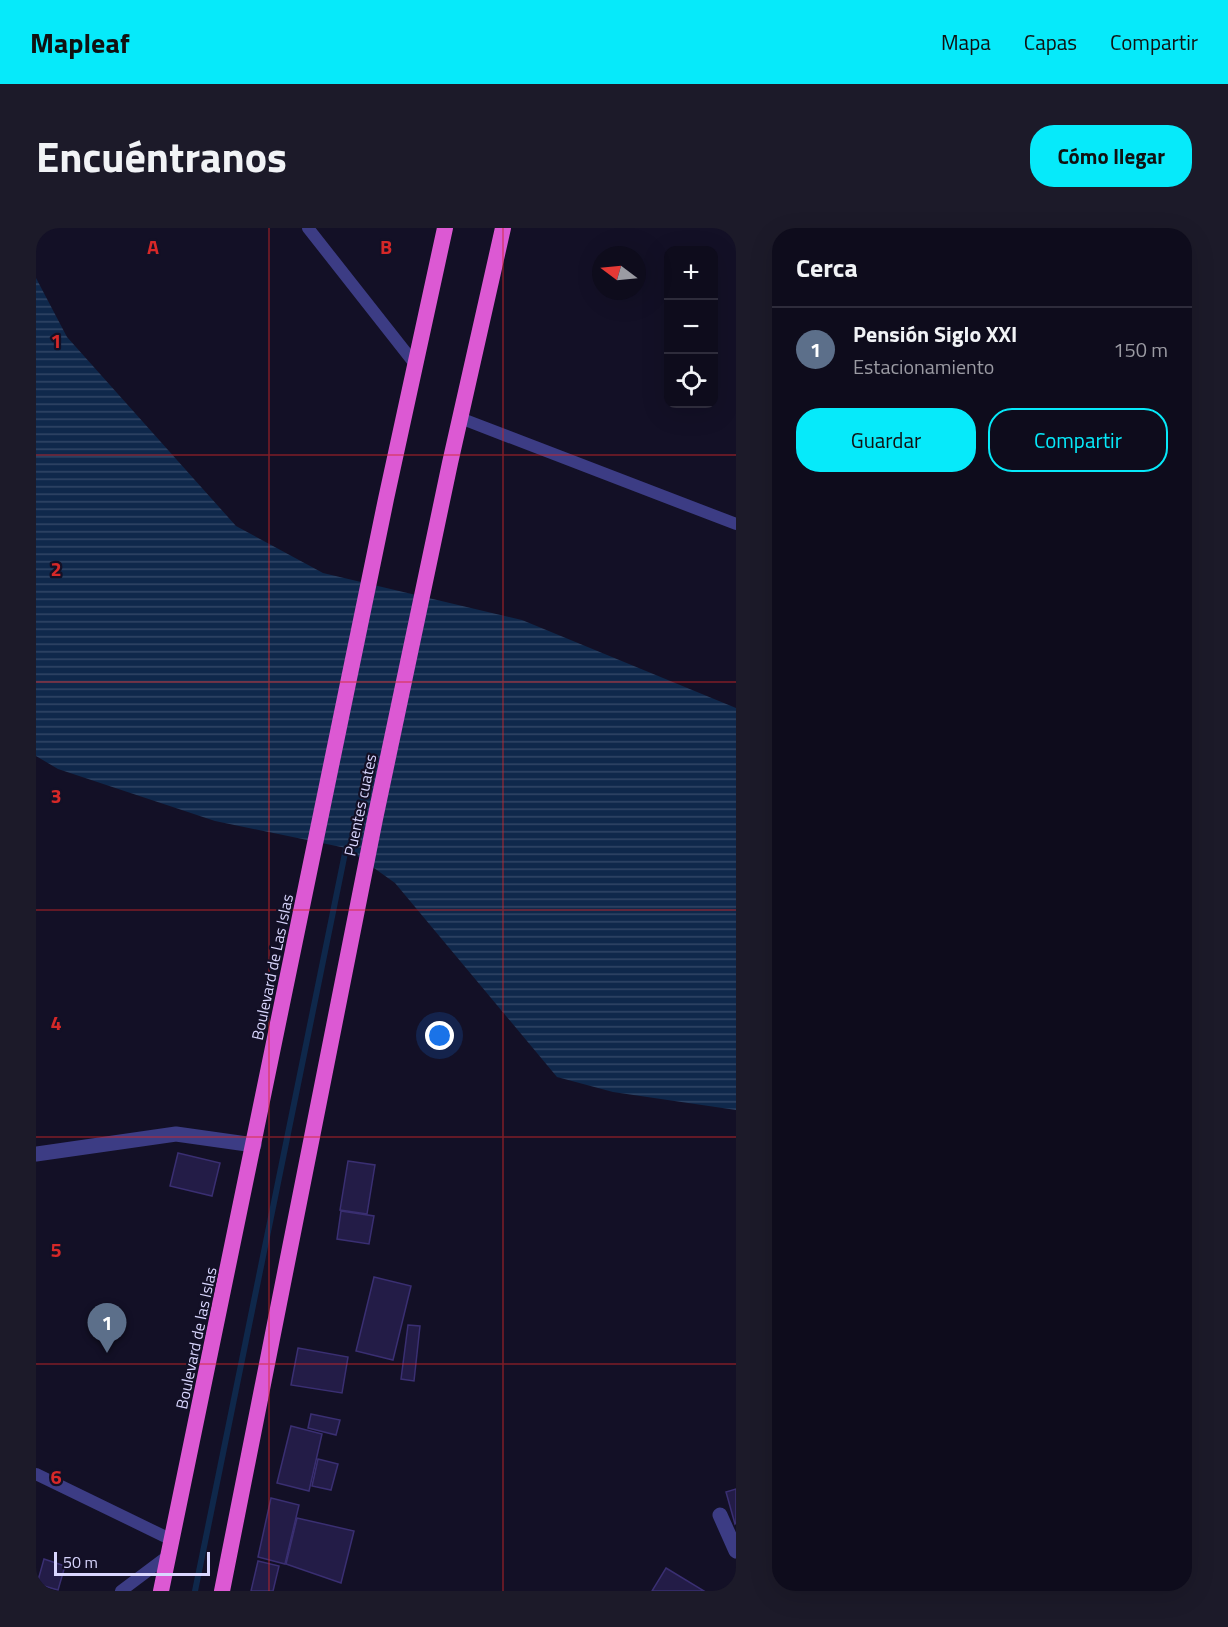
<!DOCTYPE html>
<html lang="es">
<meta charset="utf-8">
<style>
body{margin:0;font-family:"Titillium Web",sans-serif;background:#1c1a29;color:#f1f3f6}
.controls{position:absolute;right:18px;top:18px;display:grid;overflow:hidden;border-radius:12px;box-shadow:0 6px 24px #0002}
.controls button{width:54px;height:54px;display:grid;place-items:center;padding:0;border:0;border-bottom:2px solid #2e2c3b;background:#0e0c1c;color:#f1f3f6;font:30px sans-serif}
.compass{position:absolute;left:556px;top:18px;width:54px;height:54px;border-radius:50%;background:#0e0c1c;box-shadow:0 6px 24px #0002;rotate:286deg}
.scale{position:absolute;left:18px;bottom:15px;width:156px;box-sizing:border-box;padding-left:6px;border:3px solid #d9d6fe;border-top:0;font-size:16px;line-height:21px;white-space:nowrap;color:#d9d6fe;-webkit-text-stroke:4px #131026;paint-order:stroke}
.you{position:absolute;left:404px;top:808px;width:21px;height:21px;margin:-15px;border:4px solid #fff;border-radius:50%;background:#1a73e8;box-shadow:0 0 0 9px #1a73e833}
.badge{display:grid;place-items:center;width:39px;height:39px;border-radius:50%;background:#06eafa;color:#fff;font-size:20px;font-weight:700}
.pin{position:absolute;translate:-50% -50px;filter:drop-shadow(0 2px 3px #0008)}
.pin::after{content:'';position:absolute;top:32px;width:21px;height:18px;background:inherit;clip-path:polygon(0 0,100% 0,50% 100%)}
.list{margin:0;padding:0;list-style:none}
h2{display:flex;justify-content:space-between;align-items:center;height:78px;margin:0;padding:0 24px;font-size:26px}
h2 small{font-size:20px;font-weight:400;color:#9b9ba3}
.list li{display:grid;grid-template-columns:39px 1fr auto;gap:18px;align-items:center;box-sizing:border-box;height:84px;padding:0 24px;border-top:2px solid #2e2c3b}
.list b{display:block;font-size:22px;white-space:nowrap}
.list p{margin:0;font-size:20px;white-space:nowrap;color:#9b9ba3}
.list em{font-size:20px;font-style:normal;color:#9b9ba3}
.actions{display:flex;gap:12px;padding:18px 24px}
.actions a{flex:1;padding:14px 0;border:2px solid #06eafa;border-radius:24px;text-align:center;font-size:21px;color:#06eafa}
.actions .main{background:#06eafa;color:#111}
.icon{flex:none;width:33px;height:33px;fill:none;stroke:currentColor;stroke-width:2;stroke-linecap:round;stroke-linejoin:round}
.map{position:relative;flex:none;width:700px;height:1363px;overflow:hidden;border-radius:24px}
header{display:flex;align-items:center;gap:36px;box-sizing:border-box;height:84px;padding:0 30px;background:#06eafa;color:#111}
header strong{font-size:28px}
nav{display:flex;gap:33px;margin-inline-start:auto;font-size:21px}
.intro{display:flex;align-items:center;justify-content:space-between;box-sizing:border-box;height:144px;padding:0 36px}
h1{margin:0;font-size:42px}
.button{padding:15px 27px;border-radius:24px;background:#06eafa;color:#111;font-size:21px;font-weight:700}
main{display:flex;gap:36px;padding:0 36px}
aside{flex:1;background:#0e0c1c;border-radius:24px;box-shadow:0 6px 24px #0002}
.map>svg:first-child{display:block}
.water{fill:url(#water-rules)}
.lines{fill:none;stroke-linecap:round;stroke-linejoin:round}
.stream{stroke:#0f284b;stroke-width:6}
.building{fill:#231c47;stroke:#3a2f72;stroke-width:1.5}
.service{stroke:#3c3c84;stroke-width:12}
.minor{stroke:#3c3c84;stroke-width:15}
.trunk{stroke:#dc59d3;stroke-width:16}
.grid{fill:none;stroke:#d62828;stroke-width:1.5;stroke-opacity:0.55}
.labels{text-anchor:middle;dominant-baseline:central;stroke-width:4.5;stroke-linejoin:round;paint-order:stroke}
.street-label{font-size:16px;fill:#d9d6fe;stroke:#131026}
.grid-label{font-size:20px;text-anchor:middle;font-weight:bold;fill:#d62828;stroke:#131026;stroke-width:4.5;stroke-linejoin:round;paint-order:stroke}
</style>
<header>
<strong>Mapleaf</strong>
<nav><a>Mapa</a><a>Capas</a><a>Compartir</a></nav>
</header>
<div class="intro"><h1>Encuéntranos</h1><a class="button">Cómo llegar</a></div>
<main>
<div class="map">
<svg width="700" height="1363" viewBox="0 0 700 1363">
<defs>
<pattern id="water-rules" width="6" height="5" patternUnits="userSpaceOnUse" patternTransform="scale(1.5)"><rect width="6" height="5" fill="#0f284b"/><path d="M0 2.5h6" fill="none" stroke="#314666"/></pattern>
</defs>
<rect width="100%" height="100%" fill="#131026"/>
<path class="water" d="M0,50L31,109L200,298L287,345L486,392L700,480V882L577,864L521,849L359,655L310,620L179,593L22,541L0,528Z"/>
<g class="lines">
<path class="stream" d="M159,1363L310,620"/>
</g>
<g class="building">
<path d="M142,925L184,935L176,968L134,958Z"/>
<path d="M312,933L339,937L331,986L304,982Z"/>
<path d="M305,983L338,988L333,1016L301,1011Z"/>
<path d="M338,1049L375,1058L357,1132L320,1123Z"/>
<path d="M372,1097L384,1098L378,1153L365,1151Z"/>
<path d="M262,1120L312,1129L306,1165L255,1157Z"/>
<path d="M275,1186L304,1192L300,1207L272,1200Z"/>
<path d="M255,1198L286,1206L273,1263L241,1255Z"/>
<path d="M282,1231L302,1236L295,1262L276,1258Z"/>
<path d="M700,1261V1295L699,1296L690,1264Z"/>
<path d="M235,1270L263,1277L249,1336L222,1329Z"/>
<path d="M261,1290L318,1303L305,1355L250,1336Z"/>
<path d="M8,1331L29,1338L22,1362L1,1356Z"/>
<path d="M222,1333L243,1338L237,1363H215Z"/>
<path d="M630,1340L668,1363H616Z"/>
</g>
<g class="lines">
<g class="service">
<path d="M272,0L379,136"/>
<path d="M424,190L700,296"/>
<path d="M0,1246L136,1312"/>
<path d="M85,1363L133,1327"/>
</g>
<g class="minor">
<path d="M0,926L140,906L218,917"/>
<path d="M684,1287L700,1323"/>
</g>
<g class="trunk">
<path d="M125,1363L350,271L409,0"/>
<path d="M186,1363L339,591L414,235L467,0"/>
</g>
</g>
<path class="grid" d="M233,0V1363M467,0V1363M0,227H700M0,454H700M0,682H700M0,909H700M0,1136H700"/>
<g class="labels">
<g class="street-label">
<text transform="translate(324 577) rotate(-78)">Puentes cuates</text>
<text transform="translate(236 739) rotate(-78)">Boulevard de Las Islas</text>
<text transform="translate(160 1110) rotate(-78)">Boulevard de las Islas</text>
</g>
</g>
<g class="grid-label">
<text x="117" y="26">A</text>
<text x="350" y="26">B</text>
<text x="20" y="120">1</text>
<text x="20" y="348">2</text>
<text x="20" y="575">3</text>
<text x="20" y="802">4</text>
<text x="20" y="1029">5</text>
<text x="20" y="1256">6</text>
</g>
</svg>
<div class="controls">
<button>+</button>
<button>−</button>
<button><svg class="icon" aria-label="locate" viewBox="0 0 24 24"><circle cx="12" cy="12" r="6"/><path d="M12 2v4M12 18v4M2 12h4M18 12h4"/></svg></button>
</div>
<svg class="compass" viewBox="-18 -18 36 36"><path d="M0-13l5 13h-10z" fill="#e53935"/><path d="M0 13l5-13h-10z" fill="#9b9ba3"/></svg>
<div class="scale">50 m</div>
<div class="you"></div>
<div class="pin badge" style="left:71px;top:1125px;background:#5c6f8a">1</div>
</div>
<aside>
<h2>Cerca<small></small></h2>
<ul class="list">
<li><span class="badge" style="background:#5c6f8a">1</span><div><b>Pensión Siglo XXI</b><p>Estacionamiento</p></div><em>150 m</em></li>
</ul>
<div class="actions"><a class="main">Guardar</a><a>Compartir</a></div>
</aside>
</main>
